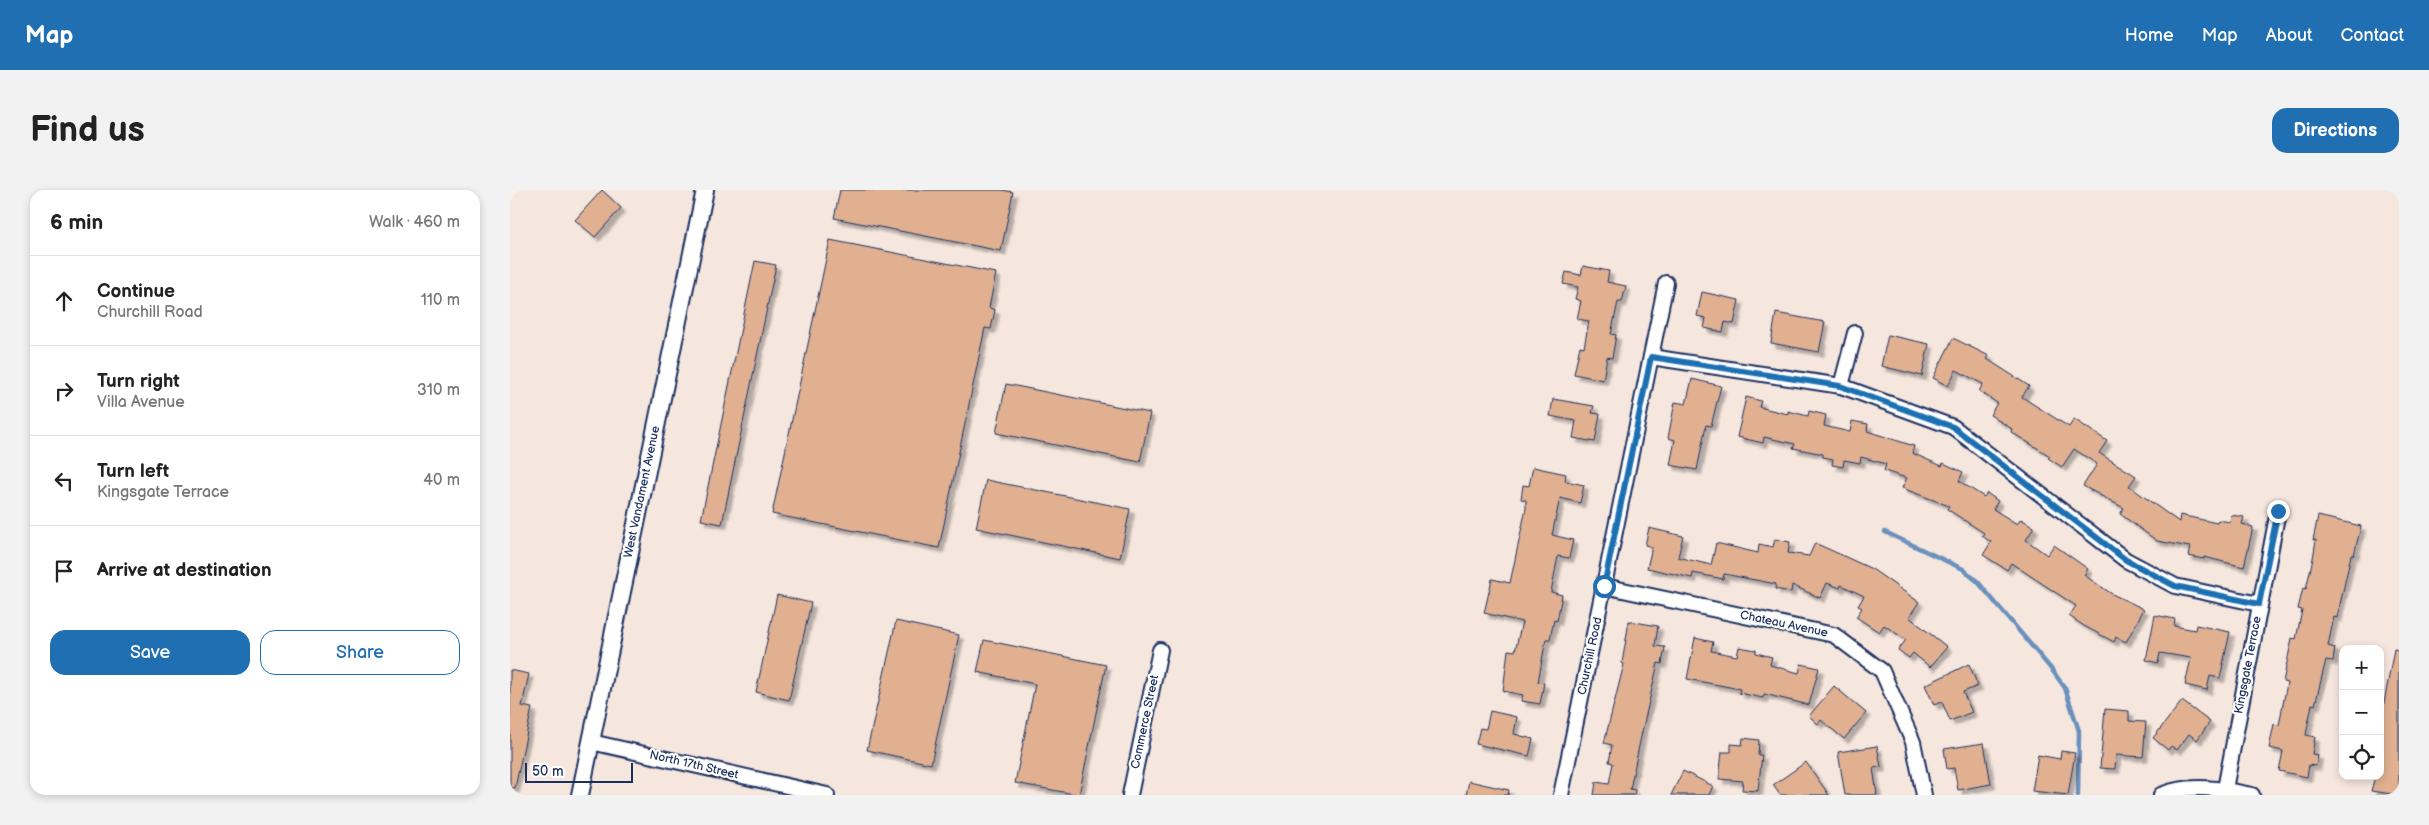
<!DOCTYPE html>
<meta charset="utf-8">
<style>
body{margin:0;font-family:"Balsamiq Sans",sans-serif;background:#f2f2f2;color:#222}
.controls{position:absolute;right:15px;bottom:15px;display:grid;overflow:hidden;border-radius:10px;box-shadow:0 2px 8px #0003}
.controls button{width:45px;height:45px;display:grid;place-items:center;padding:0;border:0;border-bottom:1px solid #e0e0e0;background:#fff;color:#222;font:25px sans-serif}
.scale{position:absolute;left:15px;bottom:12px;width:108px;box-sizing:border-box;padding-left:5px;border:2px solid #1b2f5e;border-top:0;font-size:14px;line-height:18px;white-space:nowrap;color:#1b2f5e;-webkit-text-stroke:4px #fff;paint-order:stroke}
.stop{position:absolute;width:15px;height:15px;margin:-11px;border:4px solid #1f6fb2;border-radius:50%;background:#fff}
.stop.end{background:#1f6fb2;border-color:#fff;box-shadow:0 1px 5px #0008}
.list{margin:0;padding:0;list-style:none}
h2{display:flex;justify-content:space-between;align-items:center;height:65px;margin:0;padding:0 20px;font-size:21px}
h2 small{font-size:16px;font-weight:400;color:#767676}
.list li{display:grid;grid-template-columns:32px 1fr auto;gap:15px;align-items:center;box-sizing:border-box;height:90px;padding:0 20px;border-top:1px solid #e0e0e0}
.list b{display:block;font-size:19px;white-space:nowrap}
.list p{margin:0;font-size:16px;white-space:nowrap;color:#767676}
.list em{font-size:16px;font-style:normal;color:#767676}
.actions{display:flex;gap:10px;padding:15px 20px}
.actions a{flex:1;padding:11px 0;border:1px solid #1f6fb2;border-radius:15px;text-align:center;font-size:18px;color:#1f6fb2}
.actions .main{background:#1f6fb2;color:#fff}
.icon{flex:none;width:28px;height:28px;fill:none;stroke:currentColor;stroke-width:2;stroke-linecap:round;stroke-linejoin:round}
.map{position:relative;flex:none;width:1889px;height:605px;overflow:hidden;border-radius:15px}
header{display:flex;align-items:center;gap:30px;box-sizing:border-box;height:70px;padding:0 25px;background:#1f6fb2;color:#fff}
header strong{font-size:24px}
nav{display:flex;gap:28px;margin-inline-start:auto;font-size:18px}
.intro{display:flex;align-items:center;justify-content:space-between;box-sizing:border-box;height:120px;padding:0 30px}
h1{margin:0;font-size:35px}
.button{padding:12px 22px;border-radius:15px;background:#1f6fb2;color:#fff;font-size:18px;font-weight:700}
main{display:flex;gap:30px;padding:0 30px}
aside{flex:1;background:#fff;border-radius:15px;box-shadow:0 2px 8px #0003}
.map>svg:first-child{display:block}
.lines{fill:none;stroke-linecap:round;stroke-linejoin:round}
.stream{stroke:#6b90bd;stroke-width:4.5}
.building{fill:#e0b091;stroke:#1b2f5e;filter:url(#shadow)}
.minor-casing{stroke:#1b2f5e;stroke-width:18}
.tertiary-casing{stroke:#1b2f5e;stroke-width:20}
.minor{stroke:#fff;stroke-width:14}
.tertiary{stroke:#fff;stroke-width:16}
.route{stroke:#1f6fb2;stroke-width:6}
.labels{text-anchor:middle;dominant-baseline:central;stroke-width:4.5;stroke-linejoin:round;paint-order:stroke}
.street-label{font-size:12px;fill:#1b2f5e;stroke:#fff}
</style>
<header>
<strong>Map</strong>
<nav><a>Home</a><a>Map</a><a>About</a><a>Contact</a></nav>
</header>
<div class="intro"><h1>Find us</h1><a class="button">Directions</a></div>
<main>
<aside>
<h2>6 min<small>Walk · 460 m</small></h2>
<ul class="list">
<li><svg class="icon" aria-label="ahead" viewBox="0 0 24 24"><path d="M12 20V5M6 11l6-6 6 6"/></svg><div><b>Continue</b><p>Churchill Road</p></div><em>110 m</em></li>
<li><svg class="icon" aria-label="right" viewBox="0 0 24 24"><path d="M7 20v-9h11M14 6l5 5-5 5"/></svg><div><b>Turn right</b><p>Villa Avenue</p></div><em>310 m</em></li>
<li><svg class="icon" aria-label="left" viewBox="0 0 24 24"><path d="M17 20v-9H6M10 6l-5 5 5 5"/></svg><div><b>Turn left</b><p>Kingsgate Terrace</p></div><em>40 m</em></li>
<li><svg class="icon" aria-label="arrive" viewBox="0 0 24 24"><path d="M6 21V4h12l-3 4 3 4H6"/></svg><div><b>Arrive at destination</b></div></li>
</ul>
<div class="actions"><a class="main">Save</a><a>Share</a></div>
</aside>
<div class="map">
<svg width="1889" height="605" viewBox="0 0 1889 605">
<defs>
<filter id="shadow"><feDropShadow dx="4.5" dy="4.5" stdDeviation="1" flood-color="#0004"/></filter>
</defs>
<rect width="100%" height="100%" fill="#f6e7de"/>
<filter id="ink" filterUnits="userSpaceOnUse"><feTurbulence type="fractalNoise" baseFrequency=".02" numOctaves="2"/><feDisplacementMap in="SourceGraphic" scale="10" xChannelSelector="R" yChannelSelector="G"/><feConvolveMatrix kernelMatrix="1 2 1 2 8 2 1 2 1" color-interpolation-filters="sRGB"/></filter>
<g filter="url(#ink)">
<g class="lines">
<path class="stream" d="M1375,342L1453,379L1468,392L1542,480L1555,498L1569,541L1568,605"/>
</g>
<g class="building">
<path d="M92,0L111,18L85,47L65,30Z"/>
<path d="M330,0H492L503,2L491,61L324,28Z"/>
<path d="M320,50L486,83L479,118L485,120L481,139L475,138L429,358L262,324Z"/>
<path d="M245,71L266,75L212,334L191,330Z"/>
<path d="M1073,76L1099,81L1097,92L1116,96L1112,112H1108L1101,144L1106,145L1102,168L1097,167L1093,190L1064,184L1070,156L1074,157L1079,131L1067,129L1071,111L1065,109L1068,97L1053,94L1056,82L1071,85Z"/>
<path d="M1192,102L1229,110L1224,134L1215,132L1213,142L1194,138L1196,128L1187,126Z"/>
<path d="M1266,123L1315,132L1309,162L1261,153Z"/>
<path d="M1378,145L1419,154L1412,186L1371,176Z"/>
<path d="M1443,148L1479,166L1477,169L1519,196L1512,207L1559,237L1564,229L1597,251L1589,263L1626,286L1619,296L1669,332L1670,325L1707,333L1708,330L1720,332L1721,325L1734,327L1732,334L1743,337L1734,377L1694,367V369L1678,366L1680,357L1647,351L1610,324L1614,318L1573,296L1587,274L1564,259L1552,277L1538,268L1540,266L1501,242L1502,239L1480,225L1487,213L1469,201L1473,194L1446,180L1438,196L1423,188Z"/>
<path d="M1182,189L1211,196L1201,236L1196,235L1187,280L1160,275L1165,250L1158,248L1165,212L1176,214Z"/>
<path d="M496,194L640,223L630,272L486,243Z"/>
<path d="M1236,207L1251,211L1249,217L1278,224V221L1298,226L1299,221L1316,225L1314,236L1340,242L1342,231L1358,234L1357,241L1404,256L1402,263L1432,276L1433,273L1453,282L1449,291L1474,307L1477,303L1488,311L1483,319L1507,334L1511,329L1524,337L1516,350L1537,365L1544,355L1578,379L1574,385L1602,404L1634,419L1616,452L1606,447L1604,452L1574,436L1559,426L1566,416L1501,373L1497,380L1473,365L1481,352L1472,346L1474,343L1437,319L1439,316L1392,298L1397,288L1374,281L1376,274L1351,267L1350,273L1334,270L1333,277L1322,275L1323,269L1313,267V264L1283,258L1285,254L1254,247L1253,253L1227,247Z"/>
<path d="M1043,209L1084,216L1082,223L1090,224L1085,252L1063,248L1066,231L1040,226Z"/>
<path d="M1023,277L1056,284L1055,291L1074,295L1070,313L1050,308L1042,345L1063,350L1059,368L1048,366L1041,402L1052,405L1047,431L1044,430L1040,449H1036L1028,492L1034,493L1030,514L1011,511L1013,505L993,501L998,460L1005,461L1012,432L974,423L982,389L1000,393L1016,318V310L1011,309L1013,295L1019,296Z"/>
<path d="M476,290L620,319L610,368L466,338Z"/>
<path d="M1808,326L1851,336L1844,365H1841L1827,428L1824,427L1818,456L1825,458L1823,471L1816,470L1805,515L1802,514L1796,545L1805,547L1802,564L1808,565L1806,576L1799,575L1797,587L1769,581L1773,561L1759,558L1764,534L1769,535L1777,493L1773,492L1782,448L1786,449L1792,420L1788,419L1793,398L1796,399L1803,368L1806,350H1803Z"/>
<path d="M1139,338L1173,346L1168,367L1201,375L1206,353L1248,363L1249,354L1263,357L1265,349L1280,352L1278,363L1299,366L1305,353L1362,379L1409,412L1399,427L1437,457L1420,477L1403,463L1399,468L1388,460L1396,450L1374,435L1369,442L1346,427L1352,418L1348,416L1354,406L1331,395L1330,398L1317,393L1310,408L1282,395L1281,402L1265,399L1266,394L1214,384L1213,389L1183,383L1182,388L1137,378L1142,357L1135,355Z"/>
<path d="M267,405L301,413L279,510L246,502Z"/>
<path d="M1645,425L1665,429L1664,436L1685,440L1686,435L1720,442L1710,488L1700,486L1697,500L1675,495L1681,468L1650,463L1648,473L1636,470Z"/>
<path d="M386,431L449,445L421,574L357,560Z"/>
<path d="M1119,431L1148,436L1145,456L1155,457L1152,474L1148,473L1132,542L1120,599L1125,600L1124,605H1084L1086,592L1099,594L1103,573L1099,572L1102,555L1094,553L1114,474L1112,473Z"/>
<path d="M1185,448L1203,452L1201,461L1227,466L1229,457L1246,460V463L1262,467L1260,475L1289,483L1291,474L1309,478L1299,515L1254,504L1253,508L1229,503L1230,499L1177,489Z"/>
<path d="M474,450L596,475L569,605L505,593L525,494L467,482Z"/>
<path d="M1884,459L1889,460V605L1861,601L1865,586H1870V534Z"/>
<path d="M1459,474L1468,496L1453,502L1462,522L1440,531L1432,512L1424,515L1415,495Z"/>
<path d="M0,480L19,484L12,516L22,518L5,598H0Z"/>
<path d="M1324,496L1356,523L1334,549L1311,530L1308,534L1299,526Z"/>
<path d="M1672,511L1700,532L1687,550L1679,544L1667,560L1661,556L1658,560L1643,548Z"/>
<path d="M1595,519L1619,521V531L1636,532L1633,567L1606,565L1605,579L1590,578Z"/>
<path d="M980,521L1007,527L1004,544L1023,549L1019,566L966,554L970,538L976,539Z"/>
<path d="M1233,548L1249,550L1248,565H1252L1248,601L1232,600L1233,591L1209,589L1212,562H1221V554L1232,555Z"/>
<path d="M1474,553L1481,594L1448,600L1444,578L1437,579L1434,559Z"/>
<path d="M1367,556L1371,577L1363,578L1367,605H1335L1328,562Z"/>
<path d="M1551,561L1565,563L1558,605L1522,601L1528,565L1550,569Z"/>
<path d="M1296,572L1319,605H1270L1263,595Z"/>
<path d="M1173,581L1203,596L1199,605H1161Z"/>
<path d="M959,591L999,600L998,605H956Z"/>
</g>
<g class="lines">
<g class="minor-casing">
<g id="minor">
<path d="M1141,167L1331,196L1443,237L1616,370L1665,396L1749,414"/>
<path d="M1331,196L1345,143"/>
<path d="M1094,396L1324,445L1372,481L1403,552L1414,605"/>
<path d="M81,552L317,605"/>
<path d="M1715,599L1768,321"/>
<path d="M620,605L650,460"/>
<path d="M1051,605L1156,93"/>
<path d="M1651,605C1678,593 1714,599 1742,605"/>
</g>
</g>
<g class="tertiary-casing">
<path id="tertiary" d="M70,605L195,0"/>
</g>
<use href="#minor" class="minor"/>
<use href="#tertiary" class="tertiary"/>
</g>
</g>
<g class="lines" filter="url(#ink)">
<path class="route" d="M1094,396L1141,167L1330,196L1443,237L1616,370L1665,396L1749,414L1768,321"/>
</g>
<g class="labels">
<g class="street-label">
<text transform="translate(132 302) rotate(-78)">West Vandament Avenue</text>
<text transform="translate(1274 434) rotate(12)">Chateau Avenue</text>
<text transform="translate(1080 466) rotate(-78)">Churchill Road</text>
<text transform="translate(1738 475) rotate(-79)">Kingsgate Terrace</text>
<text transform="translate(635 532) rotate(-78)">Commerce Street</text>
<text transform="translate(184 575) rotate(13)">North 17th Street</text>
</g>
</g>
</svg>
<div class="controls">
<button>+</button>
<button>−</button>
<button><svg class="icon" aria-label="locate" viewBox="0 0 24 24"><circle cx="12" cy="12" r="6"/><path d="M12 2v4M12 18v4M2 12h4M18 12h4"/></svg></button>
</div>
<div class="scale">50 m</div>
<div class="stop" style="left:1094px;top:396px"></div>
<div class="stop end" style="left:1768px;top:321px"></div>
</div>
</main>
